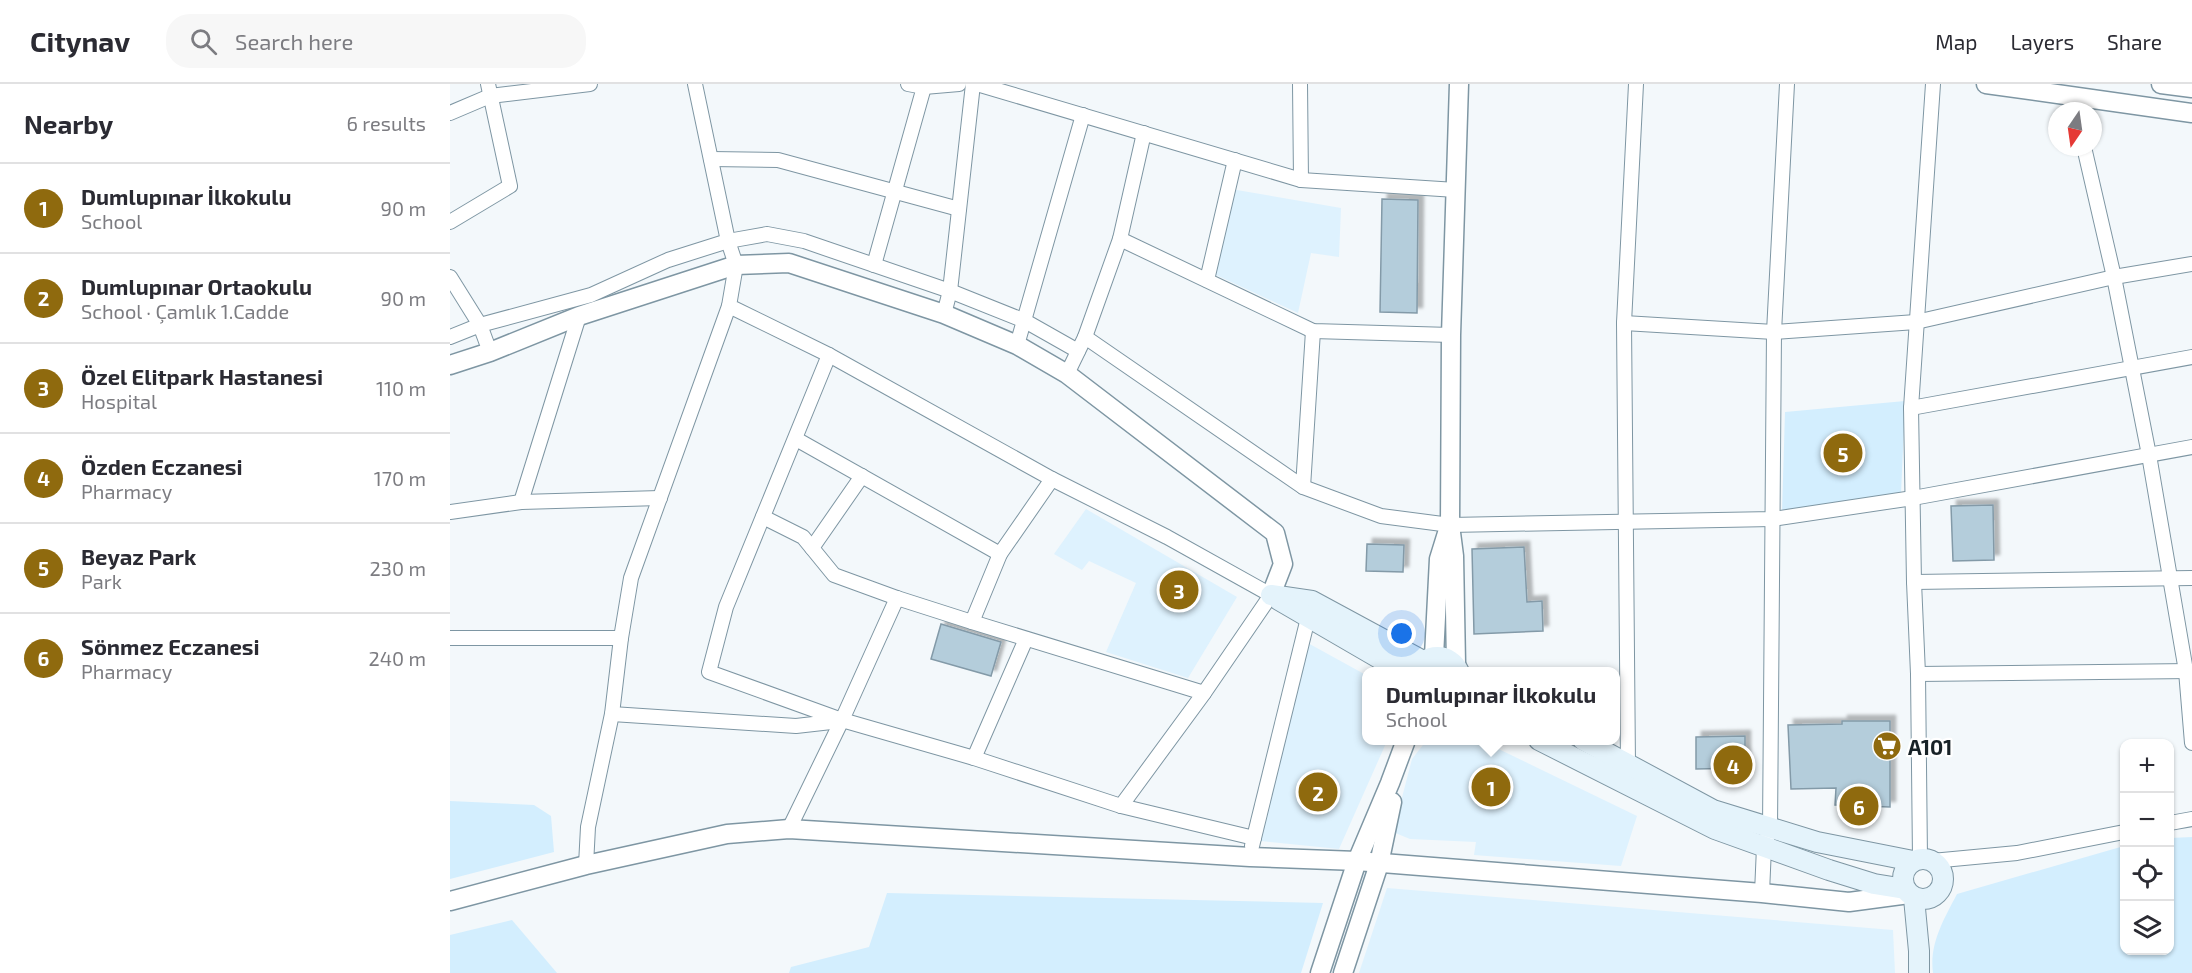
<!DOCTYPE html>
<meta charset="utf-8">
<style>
body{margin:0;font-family:"Exo 2",sans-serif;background:#f7f7f7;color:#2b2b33}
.controls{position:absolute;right:18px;bottom:18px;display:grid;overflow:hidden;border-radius:12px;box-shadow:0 2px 4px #0004}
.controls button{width:54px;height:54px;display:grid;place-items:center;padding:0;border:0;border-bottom:2px solid #e1e1e2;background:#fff;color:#2b2b33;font:30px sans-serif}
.compass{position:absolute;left:1598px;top:18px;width:54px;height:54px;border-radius:50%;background:#fff;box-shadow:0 2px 4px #0004;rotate:193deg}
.you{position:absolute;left:952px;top:550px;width:21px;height:21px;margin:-15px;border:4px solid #fff;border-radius:50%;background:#1a73e8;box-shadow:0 0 0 9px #1a73e833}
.badge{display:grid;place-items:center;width:39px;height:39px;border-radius:50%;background:#8f6a0e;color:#fff;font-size:20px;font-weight:700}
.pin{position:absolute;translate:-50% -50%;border:3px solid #fff;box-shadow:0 2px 6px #0006}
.popup{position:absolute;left:912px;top:583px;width:258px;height:78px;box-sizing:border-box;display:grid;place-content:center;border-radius:12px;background:#fff;filter:drop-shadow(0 2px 4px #0005);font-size:20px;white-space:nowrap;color:#7c7c81}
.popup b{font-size:22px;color:#2b2b33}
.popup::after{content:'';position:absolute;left:50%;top:100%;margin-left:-12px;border:12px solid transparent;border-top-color:#fff}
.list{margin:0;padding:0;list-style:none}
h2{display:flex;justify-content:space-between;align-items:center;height:78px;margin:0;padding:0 24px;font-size:26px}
h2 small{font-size:20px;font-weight:400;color:#7c7c81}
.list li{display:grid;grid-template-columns:39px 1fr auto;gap:18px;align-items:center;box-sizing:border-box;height:90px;padding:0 24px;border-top:2px solid #e1e1e2}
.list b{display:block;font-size:22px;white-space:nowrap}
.list p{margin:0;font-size:20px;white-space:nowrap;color:#7c7c81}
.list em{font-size:20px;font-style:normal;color:#7c7c81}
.icon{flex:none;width:33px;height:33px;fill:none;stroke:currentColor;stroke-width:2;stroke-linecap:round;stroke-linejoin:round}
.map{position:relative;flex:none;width:1742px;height:889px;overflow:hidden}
header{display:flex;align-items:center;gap:36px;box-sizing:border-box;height:84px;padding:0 30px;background:#fff;border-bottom:2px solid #e1e1e2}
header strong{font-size:28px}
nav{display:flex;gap:33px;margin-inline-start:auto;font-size:21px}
.search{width:420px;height:54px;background:#f7f7f7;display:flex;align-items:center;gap:15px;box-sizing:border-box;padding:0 21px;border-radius:24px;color:#7c7c81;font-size:22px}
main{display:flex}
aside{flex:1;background:#fff}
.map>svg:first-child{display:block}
.built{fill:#def2fe}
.green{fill:#d3eefe}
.building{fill:#b4cddb;stroke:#839aa8;stroke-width:1.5;filter:url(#shadow)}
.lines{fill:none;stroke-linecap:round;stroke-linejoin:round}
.minor-casing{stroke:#7e96a3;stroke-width:16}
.tertiary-casing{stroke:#7e96a3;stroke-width:21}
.secondary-casing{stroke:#7e96a3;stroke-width:22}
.minor{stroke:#fff;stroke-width:14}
.tertiary{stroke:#fff;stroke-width:18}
.secondary{stroke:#e4f3fb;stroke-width:20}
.labels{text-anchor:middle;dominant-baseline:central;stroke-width:4.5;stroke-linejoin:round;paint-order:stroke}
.poi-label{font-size:21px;font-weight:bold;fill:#182227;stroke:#fff;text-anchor:start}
</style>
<header>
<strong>Citynav</strong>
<div class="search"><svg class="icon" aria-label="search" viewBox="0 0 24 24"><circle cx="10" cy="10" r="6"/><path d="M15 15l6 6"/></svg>Search here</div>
<nav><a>Map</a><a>Layers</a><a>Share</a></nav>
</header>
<main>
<aside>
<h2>Nearby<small>6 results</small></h2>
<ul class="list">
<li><span class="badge">1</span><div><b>Dumlupınar İlkokulu</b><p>School</p></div><em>90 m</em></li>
<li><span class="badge">2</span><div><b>Dumlupınar Ortaokulu</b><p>School · Çamlık 1.Cadde</p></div><em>90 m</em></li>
<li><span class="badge">3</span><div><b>Özel Elitpark Hastanesi</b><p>Hospital</p></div><em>110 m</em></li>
<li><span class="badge">4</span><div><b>Özden Eczanesi</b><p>Pharmacy</p></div><em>170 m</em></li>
<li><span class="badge">5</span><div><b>Beyaz Park</b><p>Park</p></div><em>230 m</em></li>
<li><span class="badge">6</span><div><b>Sönmez Eczanesi</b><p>Pharmacy</p></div><em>240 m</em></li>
</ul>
</aside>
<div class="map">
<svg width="1742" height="889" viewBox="0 0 1742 889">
<defs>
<filter id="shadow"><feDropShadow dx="5.5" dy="-5.5" stdDeviation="1.5" flood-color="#0004"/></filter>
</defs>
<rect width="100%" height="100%" fill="#f3f8fb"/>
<g class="built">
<path d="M781,105L891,124L889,173L861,169L848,229L766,191L762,184Z"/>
<path d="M636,425L787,513L738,594L656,568L686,499L639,477L632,486L604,470Z"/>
<path d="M856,558L916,591V656L937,657L889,765L811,757Z"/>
<path d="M976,657H1032L1187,732L1171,782L1024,771L1026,758L960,755L943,748L962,675Z"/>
<path d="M937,804L1443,846L1445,889H909Z"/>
</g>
<g class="green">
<path d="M1455,317L1451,410L1332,429L1335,328Z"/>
<path d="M0,717L84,721L101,732L104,768L0,795Z"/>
<path d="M1742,753V889H1483C1479,860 1494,835 1507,810L1674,762V866H1720V754Z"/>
<path d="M437,809L873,819L851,889H339L341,883L419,863Z"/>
<path d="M62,836L107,889H0V851Z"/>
</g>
<g class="building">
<path d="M932,115L968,116L967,229L930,228Z"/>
<path d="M1543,421L1544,476L1503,477L1501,422Z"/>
<path d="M917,460L954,461L953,488L916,487Z"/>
<path d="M1074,463L1077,518L1092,517L1093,547L1024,550L1022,465Z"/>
<path d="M491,540L551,558L541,592L481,575Z"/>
<path d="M1392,637H1440V723L1385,721L1386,704L1341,705L1338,641L1392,640Z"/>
<path d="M1295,652V684L1246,685V653Z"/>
</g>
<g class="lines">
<g class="minor-casing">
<g id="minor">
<path d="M245,0L278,157L286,181L279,222L379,271L602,395L717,453L821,511L754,609L671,722"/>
<path d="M458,0L474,3L509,0"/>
<path d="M527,0L851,96L1006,106"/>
<path d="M850,0L851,96"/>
<path d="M1623,13L1626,27"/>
<path d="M0,29L40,12L140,0"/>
<path d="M1634,63L1664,193L1699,371L1736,587L1742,659"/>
<path d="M261,75L328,76L509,125"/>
<path d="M0,138L60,102L38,0"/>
<path d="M670,155L863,247L1001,251"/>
<path d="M424,181L474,3"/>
<path d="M0,193L30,241L40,268"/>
<path d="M757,196L785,76"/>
<path d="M494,230L500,207L523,0"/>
<path d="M1174,239L1324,248L1466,238L1664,193L1742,180"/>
<path d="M0,253L30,241L141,211L218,176L278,157L317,150L354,157L500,207L575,237L628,267"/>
<path d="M635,253L853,403L931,432L1000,441L1323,435L1463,414L1742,363"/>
<path d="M567,261L633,31"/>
<path d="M379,271L276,523L259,588L392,636L524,674L671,722L804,754"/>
<path d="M617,290L635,253L670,155L694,49"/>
<path d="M1461,324L1742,273"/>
<path d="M346,355L550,470"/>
<path d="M853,403L863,247"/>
<path d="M71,418L129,232"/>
<path d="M0,428L71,418L210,414"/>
<path d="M313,433L353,453L384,491L447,514L522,538L754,609"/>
<path d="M362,464L412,392"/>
<path d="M1464,498L1742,494"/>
<path d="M522,538L550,470L602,395"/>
<path d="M0,554H171"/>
<path d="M1468,590L1742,587"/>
<path d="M162,630L346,642L390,637"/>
<path d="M524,674L576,555"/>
<path d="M1178,681L1174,239L1186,0"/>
<path d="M1720,739L1742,735"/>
<path d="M339,745L392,636L447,514"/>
<path d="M802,762L858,534"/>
<path d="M1470,775L1468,590L1464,498L1461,324L1483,0"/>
<path d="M1482,777L1567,769L1674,748"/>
<path d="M136,781L138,743L162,630L171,554L181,494L279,222"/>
<path d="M1312,809L1314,763L1320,745L1324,248L1337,0"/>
</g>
</g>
<g class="tertiary-casing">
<g id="tertiary">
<path d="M1536,0L1742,29"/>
<path d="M1711,0L1742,4"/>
<path d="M0,281L40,268L129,232L286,181L339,179L494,230L567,261L617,290L825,449L833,480L821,511"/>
<path d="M984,572L989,475L998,446"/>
<path d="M1006,580L1004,472L1000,441L1001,251L1009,0"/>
<path d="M0,817L136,781L277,750L339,745L800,773L907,777L1312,809L1399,818L1459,810"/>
<path d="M870,889L907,777L940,699L956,656"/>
<path d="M893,889L929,780L942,718"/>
</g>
</g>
<g class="secondary-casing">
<g id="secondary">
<path d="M821,511L862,517L973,577"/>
<path d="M829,516L953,588"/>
<path d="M966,588C975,568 1000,568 1009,588"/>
<path d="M1089,656L1265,745L1379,786L1424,800L1455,805"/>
<path d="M1133,656L1263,726L1367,758L1463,777"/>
<circle cx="1473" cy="795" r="20"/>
<path d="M1464,814L1469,867V889"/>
</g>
</g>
<use href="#minor" class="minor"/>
<use href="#tertiary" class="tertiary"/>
<use href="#secondary" class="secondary"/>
</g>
<defs>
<g id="supermarket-disc" transform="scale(1.5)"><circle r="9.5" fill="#8f6a0e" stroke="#fff"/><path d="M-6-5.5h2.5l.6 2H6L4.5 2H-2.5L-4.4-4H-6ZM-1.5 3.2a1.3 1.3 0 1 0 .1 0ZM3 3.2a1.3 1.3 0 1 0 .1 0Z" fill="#fff"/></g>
</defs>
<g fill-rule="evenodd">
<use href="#supermarket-disc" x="1437" y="662"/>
</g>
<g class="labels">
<g class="poi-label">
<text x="1458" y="662">A101</text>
</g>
</g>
</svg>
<div class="controls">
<button>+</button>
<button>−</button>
<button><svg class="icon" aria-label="locate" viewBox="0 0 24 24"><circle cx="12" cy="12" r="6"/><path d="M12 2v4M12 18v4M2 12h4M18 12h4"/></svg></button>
<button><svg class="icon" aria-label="layers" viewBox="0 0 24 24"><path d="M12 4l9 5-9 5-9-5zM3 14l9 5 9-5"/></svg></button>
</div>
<svg class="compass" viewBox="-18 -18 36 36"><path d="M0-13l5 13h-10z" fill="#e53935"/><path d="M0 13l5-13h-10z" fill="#7c7c81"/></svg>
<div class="you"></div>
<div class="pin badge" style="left:1041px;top:703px">1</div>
<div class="popup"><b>Dumlupınar İlkokulu</b>School</div>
<div class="pin badge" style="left:868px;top:708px">2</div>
<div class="pin badge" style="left:729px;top:506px">3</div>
<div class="pin badge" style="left:1283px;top:681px">4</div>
<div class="pin badge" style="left:1393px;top:369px">5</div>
<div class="pin badge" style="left:1409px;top:722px">6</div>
</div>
</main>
